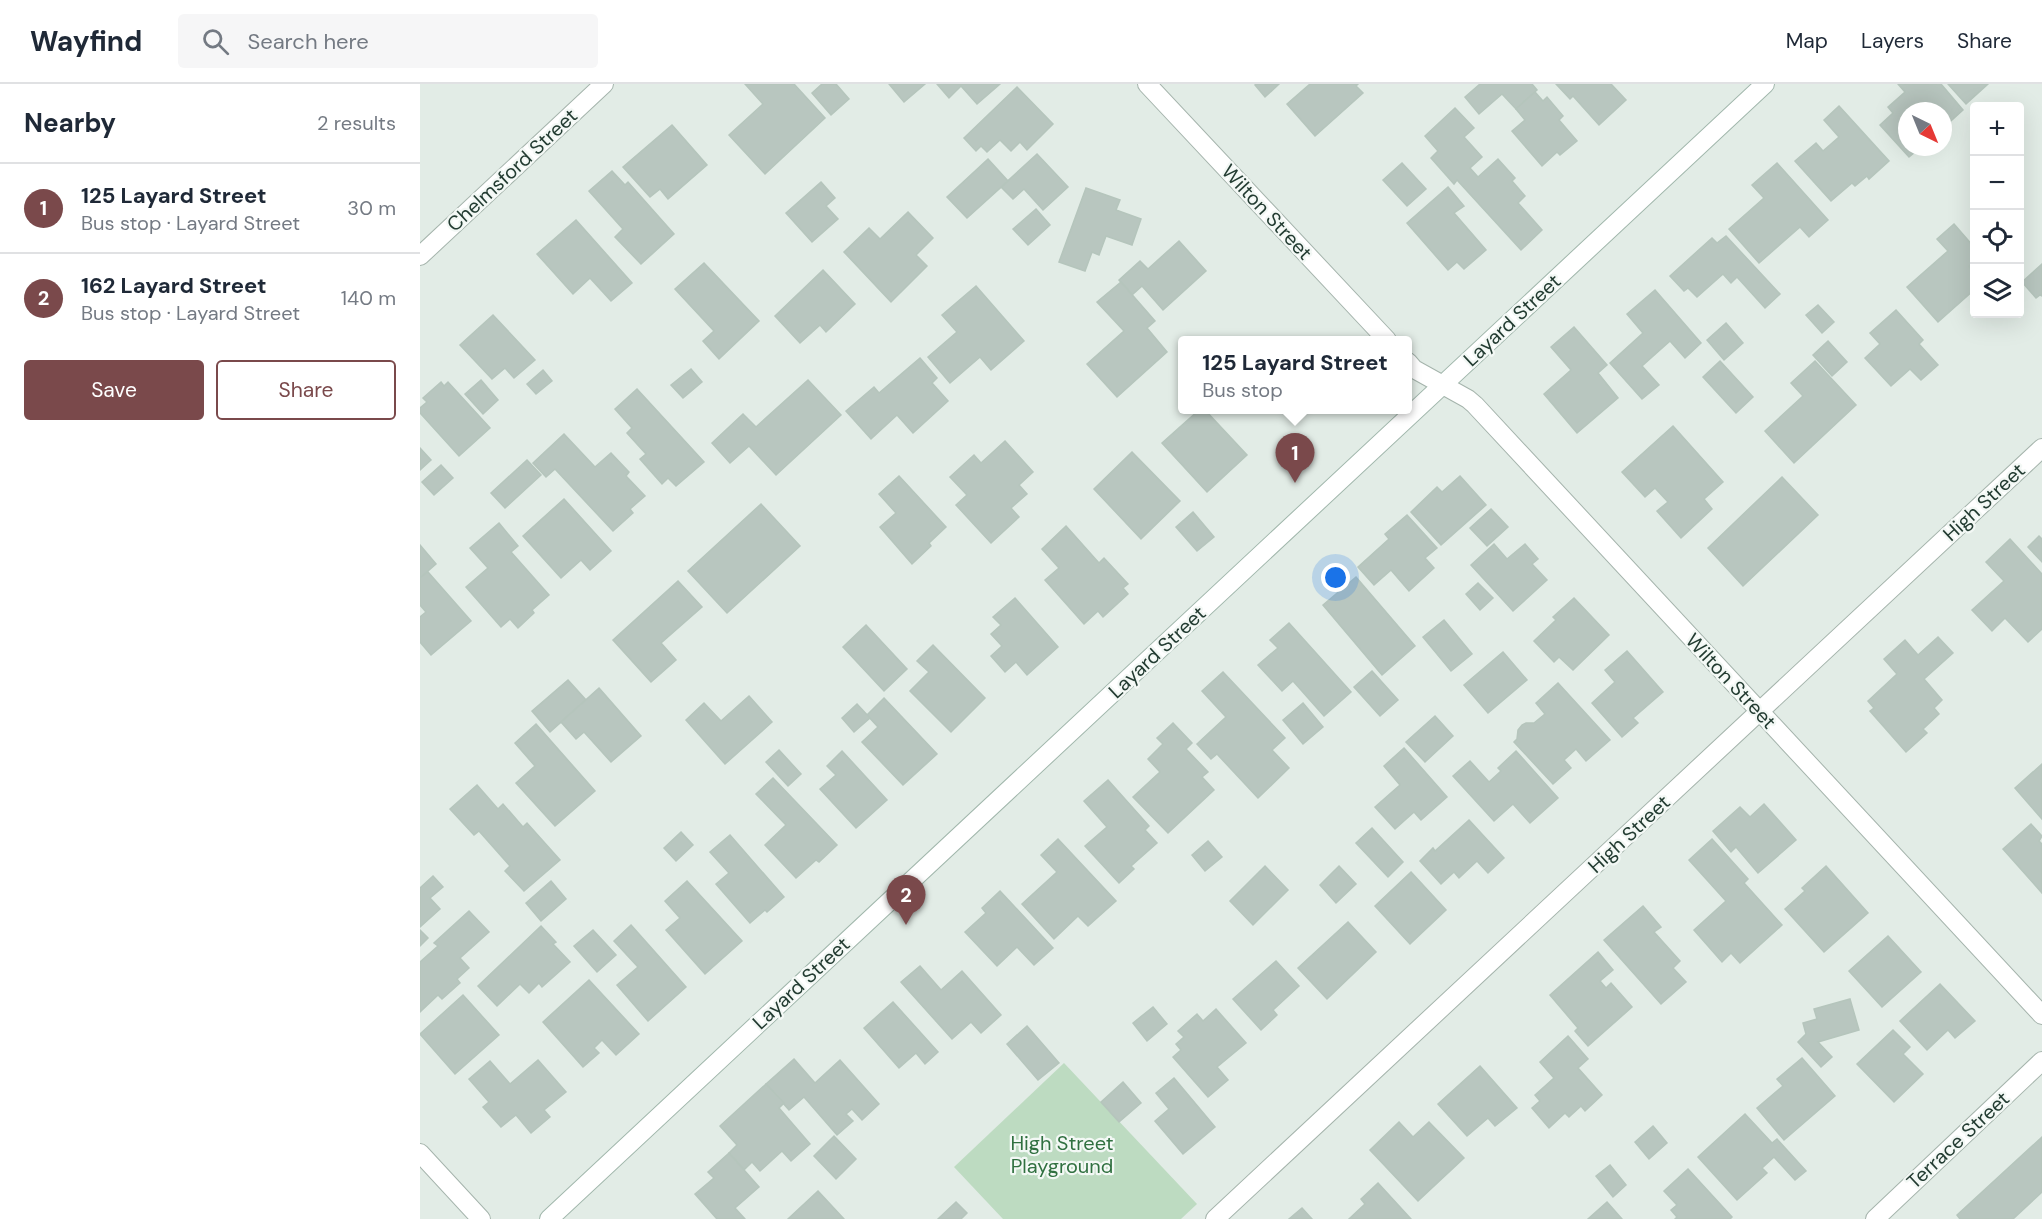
<!DOCTYPE html>
<meta charset="utf-8">
<style>
body{margin:0;font-family:"DM Sans",sans-serif;background:#f6f6f7;color:#1f2937}
.controls{position:absolute;right:18px;top:18px;display:grid;overflow:hidden;border-radius:6px;box-shadow:0 6px 24px #0002}
.controls button{width:54px;height:54px;display:grid;place-items:center;padding:0;border:0;border-bottom:2px solid #e0e1e3;background:#fff;color:#1f2937;font:30px sans-serif}
.compass{position:absolute;left:1478px;top:18px;width:54px;height:54px;border-radius:50%;background:#fff;box-shadow:0 6px 24px #0002;rotate:137deg}
.you{position:absolute;left:916px;top:494px;width:21px;height:21px;margin:-15px;border:4px solid #fff;border-radius:50%;background:#1a73e8;box-shadow:0 0 0 9px #1a73e833}
.badge{display:grid;place-items:center;width:39px;height:39px;border-radius:50%;background:#7a494b;color:#fff;font-size:20px;font-weight:700}
.pin{position:absolute;translate:-50% -50px;filter:drop-shadow(0 2px 3px #0008)}
.pin::after{content:'';position:absolute;top:32px;width:21px;height:18px;background:inherit;clip-path:polygon(0 0,100% 0,50% 100%)}
.popup{position:absolute;left:758px;top:252px;width:234px;height:78px;box-sizing:border-box;display:grid;place-content:center;border-radius:6px;background:#fff;filter:drop-shadow(0 2px 4px #0005);font-size:20px;white-space:nowrap;color:#747a83}
.popup b{font-size:22px;color:#1f2937}
.popup::after{content:'';position:absolute;left:50%;top:100%;margin-left:-12px;border:12px solid transparent;border-top-color:#fff}
.list{margin:0;padding:0;list-style:none}
h2{display:flex;justify-content:space-between;align-items:center;height:78px;margin:0;padding:0 24px;font-size:26px}
h2 small{font-size:20px;font-weight:400;color:#747a83}
.list li{display:grid;grid-template-columns:39px 1fr auto;gap:18px;align-items:center;box-sizing:border-box;height:90px;padding:0 24px;border-top:2px solid #e0e1e3}
.list b{display:block;font-size:22px;white-space:nowrap}
.list p{margin:0;font-size:20px;white-space:nowrap;color:#747a83}
.list em{font-size:20px;font-style:normal;color:#747a83}
.actions{display:flex;gap:12px;padding:18px 24px}
.actions a{flex:1;padding:14px 0;border:2px solid #7a494b;border-radius:6px;text-align:center;font-size:21px;color:#7a494b}
.actions .main{background:#7a494b;color:#fff}
.icon{flex:none;width:33px;height:33px;fill:none;stroke:currentColor;stroke-width:2;stroke-linecap:round;stroke-linejoin:round}
.map{position:relative;flex:none;width:1622px;height:1135px;overflow:hidden}
header{display:flex;align-items:center;gap:36px;box-sizing:border-box;height:84px;padding:0 30px;background:#fff;border-bottom:2px solid #e0e1e3}
header strong{font-size:28px}
nav{display:flex;gap:33px;margin-inline-start:auto;font-size:21px}
.search{width:420px;height:54px;background:#f6f6f7;display:flex;align-items:center;gap:15px;box-sizing:border-box;padding:0 21px;border-radius:6px;color:#747a83;font-size:22px}
main{display:flex}
aside{flex:1;background:#fff}
.map>svg:first-child{display:block}
.green{fill:#bddbc1}
.building{fill:#b8c6bf;stroke:#b5c5bc;stroke-width:1.5}
.lines{fill:none;stroke-linecap:round;stroke-linejoin:round}
.street-casing{stroke:#a5b4ac;stroke-width:20}
.secondary-casing{stroke:#a1b7ac;stroke-width:20}
.street{stroke:#fff;stroke-width:18}
.secondary{stroke:#fff;stroke-width:18}
.labels{text-anchor:middle;dominant-baseline:central;stroke-width:4.5;stroke-linejoin:round;paint-order:stroke}
.street-label{font-size:20px;fill:#233c32;stroke:#f3f8f5}
.park-label{font-size:20px;fill:#307040;stroke:#f3f8f5}
</style>
<header>
<strong>Wayfind</strong>
<div class="search"><svg class="icon" aria-label="search" viewBox="0 0 24 24"><circle cx="10" cy="10" r="6"/><path d="M15 15l6 6"/></svg>Search here</div>
<nav><a>Map</a><a>Layers</a><a>Share</a></nav>
</header>
<main>
<aside>
<h2>Nearby<small>2 results</small></h2>
<ul class="list">
<li><span class="badge">1</span><div><b>125 Layard Street</b><p>Bus stop · Layard Street</p></div><em>30 m</em></li>
<li><span class="badge">2</span><div><b>162 Layard Street</b><p>Bus stop · Layard Street</p></div><em>140 m</em></li>
</ul>
<div class="actions"><a class="main">Save</a><a>Share</a></div>
</aside>
<div class="map">
<svg width="1622" height="1135" viewBox="0 0 1622 1135">
<rect width="100%" height="100%" fill="#e2ece6"/>
<path class="green" d="M644,979L777,1120L761,1135H583L534,1083Z"/>
<g class="building">
<path d="M325,0H374L405,34L345,90L309,51L343,20Z"/>
<path d="M402,0H416L429,15L411,31L392,9Z"/>
<path d="M469,0H505L484,18Z"/>
<path d="M517,0H580L557,20L541,2L529,14Z"/>
<path d="M837,0H859L845,13L835,1Z"/>
<path d="M890,0H938L936,2L943,9L895,52L867,20Z"/>
<path d="M1060,0H1112L1117,6L1096,25L1082,10L1059,30L1045,13Z"/>
<path d="M1136,0H1191L1206,16L1179,41L1153,12L1150,15Z"/>
<path d="M1478,0H1521L1543,26L1523,44V27H1487V63H1501L1489,73L1460,41L1473,29L1468,23L1485,8Z"/>
<path d="M1528,0H1568L1546,20Z"/>
<path d="M597,3L633,40L607,66L600,58L591,67L580,56L567,68L561,62L556,67L544,54Z"/>
<path d="M1115,8L1123,17L1127,13L1143,32L1139,36L1157,57L1140,71L1137,68L1122,82L1092,47L1105,36L1096,25Z"/>
<path d="M1419,22L1469,77L1449,95L1447,92L1435,102L1432,99L1411,117L1375,77L1396,59L1403,67L1419,53L1404,36Z"/>
<path d="M1035,24L1054,44L1044,53L1062,73L1050,84L1058,93L1078,75L1095,94L1092,97L1105,112L1098,119L1122,146L1101,166L1037,96L1034,100L1011,74L1018,67L1005,52Z"/>
<path d="M252,41L287,81L248,115L240,105L230,113L203,83Z"/>
<path d="M617,70L648,103L623,126L604,105L593,115L581,103Z"/>
<path d="M568,75L588,97L547,134L527,113Z"/>
<path d="M982,79L1006,105L987,122L963,96Z"/>
<path d="M1357,79L1408,136L1389,153L1380,143L1339,179L1309,145L1344,114L1332,101Z"/>
<path d="M192,87L205,101L208,98L254,150L221,180L195,153L203,145L169,107Z"/>
<path d="M401,98L415,114L406,122L418,135L392,158L366,129Z"/>
<path d="M1028,103L1044,122L1034,129L1066,166L1044,185L1037,178L1028,186L987,139Z"/>
<path d="M666,104L700,116L696,126L721,135L712,161L686,152L679,171L672,168L665,187L639,178Z"/>
<path d="M616,125L630,141L608,161L593,145Z"/>
<path d="M488,128L513,154L496,171L507,182L471,218L424,168L449,144L460,155Z"/>
<path d="M156,136L212,199L191,217L170,194L153,210L117,170Z"/>
<path d="M1534,140L1554,163V178L1549,182L1554,188V206L1518,238L1487,203L1528,167L1517,155Z"/>
<path d="M1306,152L1360,210L1345,224L1317,193L1311,199L1303,190L1277,213L1268,204L1264,207L1250,192L1292,154L1297,159Z"/>
<path d="M759,157L786,187L743,226L722,202L712,211L699,196L720,177L728,185Z"/>
<path d="M284,179L339,237L299,275L283,257L294,247L255,205Z"/>
<path d="M1622,180V212L1620,211L1616,214L1602,198Z"/>
<path d="M403,186L435,220L406,248L400,241L380,259L355,232Z"/>
<path d="M701,198L735,237L727,244L747,268L697,313L667,280L704,247L677,218Z"/>
<path d="M556,202L604,257L571,286L560,273L530,299L508,273L537,248L522,231Z"/>
<path d="M1235,206L1281,259L1265,274L1250,257L1222,282L1239,301L1222,315L1190,279L1223,249L1207,230Z"/>
<path d="M1398,221L1414,238L1402,249L1386,231Z"/>
<path d="M1476,226L1503,256L1499,260L1518,281L1501,296L1490,285L1471,302L1445,274L1460,260L1450,249Z"/>
<path d="M73,231L115,276L94,294L85,284L72,295L40,261Z"/>
<path d="M1306,239L1323,259L1304,276L1287,256Z"/>
<path d="M1154,243L1187,281L1178,289L1198,314L1157,349L1124,310L1151,286L1131,263Z"/>
<path d="M1408,257L1427,278L1412,292L1393,271Z"/>
<path d="M500,274L517,294L512,299L528,317L493,349L477,331L451,355L426,327L454,303L459,309Z"/>
<path d="M1300,277L1333,313L1316,329L1283,293Z"/>
<path d="M1395,277L1436,321L1374,379L1345,347L1383,312L1371,299Z"/>
<path d="M271,285L282,298L263,314L251,301Z"/>
<path d="M123,286L132,297L116,310L107,300Z"/>
<path d="M61,296L78,316L63,330L45,310Z"/>
<path d="M388,296L421,331L356,391L329,362L310,379L292,359L323,330L336,343Z"/>
<path d="M21,298L24,302L28,298L70,344L39,372L0,329V324L7,318L3,314Z"/>
<path d="M217,305L284,378L256,402L248,394L242,400L220,375L226,370L207,349L212,344L195,325Z"/>
<path d="M779,326H785L827,371L787,408L742,359Z"/>
<path d="M1253,342L1303,398L1284,415L1292,425L1261,454L1237,427L1248,418L1235,404L1225,413L1202,388Z"/>
<path d="M144,350L175,383L191,369L209,388L206,392L225,412L210,425L213,429L193,447L135,385L126,393L113,379Z"/>
<path d="M585,357L613,388L599,401L607,410L591,424L599,433L571,459L536,421L547,411L530,393L554,371L561,379Z"/>
<path d="M0,364L11,376L0,386Z"/>
<path d="M712,368L760,417L721,455L674,405Z"/>
<path d="M107,376L121,391L85,424L71,409Z"/>
<path d="M21,381L33,394L14,411L2,398Z"/>
<path d="M479,392L526,443L509,459L511,462L492,480L460,443L476,429L459,410Z"/>
<path d="M1040,392L1066,421L1021,461L991,428L1017,403L1022,408Z"/>
<path d="M1362,393L1398,431L1323,502L1288,464Z"/>
<path d="M144,415L191,467L170,486L161,476L141,494L103,452Z"/>
<path d="M341,420L380,462L307,529L268,487Z"/>
<path d="M1071,425L1088,443L1067,462L1050,444Z"/>
<path d="M773,428L794,453L777,467L756,443Z"/>
<path d="M987,431L1017,464L1005,474L1014,484L989,507L971,486L954,501L938,483L969,455L965,450Z"/>
<path d="M79,439L98,462L91,468L129,511L112,526L114,529L98,544L90,535L81,543L46,503L68,484L50,464Z"/>
<path d="M646,442L679,479L684,474L708,500L703,504L708,510L683,533L678,527L664,540L625,496L639,484L622,465Z"/>
<path d="M1619,452L1622,455V478L1608,463Z"/>
<path d="M1590,455L1622,490V545L1608,558L1585,534L1572,547L1552,526L1584,497L1566,478Z"/>
<path d="M1074,460L1087,475L1105,460L1118,475L1112,480L1127,496L1093,527L1051,481Z"/>
<path d="M0,461L16,480L0,494Z"/>
<path d="M8,488L51,537L11,571L0,558V533L6,528L0,521V494Z"/>
<path d="M936,493L995,562L962,591L903,521Z"/>
<path d="M258,497L282,523L241,559L256,576L231,598L193,556Z"/>
<path d="M1058,499L1073,514L1060,526L1046,510Z"/>
<path d="M595,514L638,563L607,591L596,578L585,588L571,572L582,562L571,550L581,541L573,533Z"/>
<path d="M1154,514L1189,551L1153,586L1139,573L1134,578L1114,557L1136,536L1133,533Z"/>
<path d="M1024,536L1052,570L1031,587L1003,553Z"/>
<path d="M869,539L931,608L904,632L873,597L862,607L838,581L858,564L850,556Z"/>
<path d="M446,541L487,585L464,607L423,563Z"/>
<path d="M1518,553L1533,569L1504,595L1522,616L1514,624L1519,630L1503,645L1507,649L1486,668L1450,627L1454,624L1448,617L1477,590L1464,575L1485,556L1498,571Z"/>
<path d="M513,561L565,614L531,648L490,607L509,588L497,577Z"/>
<path d="M1207,567L1243,608L1213,634L1218,639L1202,653L1172,619L1195,598L1185,586Z"/>
<path d="M1083,568L1107,596L1068,629L1044,601Z"/>
<path d="M952,587L978,616L960,632L934,603Z"/>
<path d="M803,588L865,654L852,666L869,684L838,714L797,670L791,675L777,660L806,633L782,607Z"/>
<path d="M148,596L166,616L130,648L112,627Z"/>
<path d="M1138,599L1190,656L1166,677L1156,665L1144,676L1151,684L1133,700L1094,658L1097,655L1098,646L1102,641L1106,639H1114L1125,630L1116,619Z"/>
<path d="M179,604L221,652L191,678L164,648L156,655L141,638Z"/>
<path d="M329,612L352,638L305,680L266,636L284,619L301,637Z"/>
<path d="M464,614L517,670L483,701L442,658L458,643L447,631Z"/>
<path d="M883,619L903,643L883,660L863,636Z"/>
<path d="M437,620L450,634L434,648L422,634Z"/>
<path d="M1015,632L1033,652L1005,678L986,658Z"/>
<path d="M753,639L772,659L766,665L788,688L782,693L794,706L748,749L713,713L740,688L728,675L743,660L737,654Z"/>
<path d="M116,640L175,707L135,742L96,699L115,682L95,659Z"/>
<path d="M984,664L1027,713L1001,736L994,728L975,745L955,723L980,701L964,682Z"/>
<path d="M359,666L381,690L368,702L346,678Z"/>
<path d="M422,667L467,716L436,744L400,705L416,691L407,682Z"/>
<path d="M1096,667L1138,714L1110,739L1093,720L1074,737L1033,692L1050,677L1069,698L1081,687L1078,684Z"/>
<path d="M1622,680V735L1595,704Z"/>
<path d="M353,694L417,761L399,778L396,776L376,794L345,761L366,741L336,710Z"/>
<path d="M688,696L729,742L725,746L737,759L711,782L714,785L699,799L665,762L687,743L664,717Z"/>
<path d="M57,701L78,725L83,720L103,743L107,739L140,776L104,807L85,787L90,782L59,747L54,751L30,725Z"/>
<path d="M1344,720L1376,756L1338,789L1316,763L1311,768L1293,747L1320,723L1330,733Z"/>
<path d="M1049,736L1084,774L1068,789L1057,777L1039,794L1034,788L1021,800L1000,777L1013,764L1015,767Z"/>
<path d="M1611,740L1622,752L1619,757L1622,760V809L1583,765Z"/>
<path d="M952,744L983,778L968,793L936,759Z"/>
<path d="M261,748L273,761L256,777L244,764Z"/>
<path d="M310,751L364,813L347,828L345,826L330,839L296,800L309,789L290,768Z"/>
<path d="M638,755L696,817L668,842L658,832L634,855L602,820L637,788L621,771Z"/>
<path d="M1292,755L1328,795L1324,799L1362,841L1320,879L1311,869L1302,878L1274,846L1306,817L1269,776Z"/>
<path d="M788,757L802,773L785,787L772,771Z"/>
<path d="M845,782L868,806L833,841L810,817Z"/>
<path d="M919,782L936,800L916,819L900,801Z"/>
<path d="M1406,782L1448,829L1404,868L1365,825L1385,807L1382,804Z"/>
<path d="M991,788L1026,826L990,860L955,822Z"/>
<path d="M13,792L23,803L10,814L20,825L0,843V804Z"/>
<path d="M131,797L146,815L121,837L106,819Z"/>
<path d="M267,797L322,857L285,890L246,846L260,834L245,817Z"/>
<path d="M580,807L633,864L614,881L597,863L577,882L545,848L566,829L562,824Z"/>
<path d="M1223,822L1241,843L1234,848L1260,877L1253,884L1266,898L1241,920L1184,856Z"/>
<path d="M49,827L69,848L40,874L49,884L37,895L40,899L22,915L18,911L0,928V878L18,862L14,859Z"/>
<path d="M928,838L956,868L907,915L878,884Z"/>
<path d="M211,841L266,903L228,937L197,901L218,883L194,857Z"/>
<path d="M121,842L136,858L133,860L150,878L122,903L119,899L109,909L100,900L77,922L58,902Z"/>
<path d="M0,846L8,854L0,862Z"/>
<path d="M173,846L196,871L177,888L154,862Z"/>
<path d="M1468,852L1501,888L1462,923L1429,887Z"/>
<path d="M1178,868L1193,886L1180,897L1186,904L1191,899L1212,923L1168,962L1155,947L1158,944L1130,911Z"/>
<path d="M856,877L879,902L853,926L857,931L841,946L813,915Z"/>
<path d="M500,882L521,906L542,887L581,931L561,949L551,938L532,955L481,898Z"/>
<path d="M169,896L219,950L196,971L182,956L174,964L179,969L163,983L123,938Z"/>
<path d="M1520,900L1555,937L1535,954L1528,946L1507,966L1480,937Z"/>
<path d="M43,911L79,951L35,990L0,950Z"/>
<path d="M1430,915L1439,946L1398,958L1412,973L1401,983L1378,958L1386,950L1383,939L1397,935L1394,925Z"/>
<path d="M473,918L518,968L505,980L496,969L479,984L444,944Z"/>
<path d="M733,923L747,940L727,957L713,939Z"/>
<path d="M796,925L826,959L797,983L808,996L788,1013L753,973L761,966L756,960L764,953L758,947L777,930L783,937Z"/>
<path d="M607,942L639,979L618,996L587,960Z"/>
<path d="M1473,946L1490,963L1483,970L1503,990L1474,1018L1437,980Z"/>
<path d="M1148,952L1168,975L1158,984L1182,1011L1165,1027L1161,1022L1149,1033L1145,1029L1129,1044L1112,1024L1120,1017L1115,1011L1134,994L1120,978Z"/>
<path d="M1382,974L1415,1012L1364,1056L1337,1024L1363,1002L1357,995Z"/>
<path d="M374,975L395,999L420,976L459,1020L442,1036L432,1025L426,1030L433,1037L417,1051L384,1013L369,1026L346,1000Z"/>
<path d="M118,976L146,1008L124,1026L130,1033L111,1049L96,1031L81,1043L63,1023L69,1018L49,995L70,977L90,1000Z"/>
<path d="M1060,982L1097,1024L1075,1042L1068,1034L1047,1052L1018,1020Z"/>
<path d="M754,994L795,1043L763,1070L735,1037L749,1025L736,1009Z"/>
<path d="M703,998L721,1019L699,1038L681,1018Z"/>
<path d="M346,1000L364,1019L359,1024L390,1060L371,1077L362,1067L340,1087L332,1078L324,1086L309,1069L317,1061L300,1042Z"/>
<path d="M1325,1030L1352,1059L1357,1055L1386,1087L1375,1096L1354,1073L1342,1084L1347,1089L1317,1116L1278,1073Z"/>
<path d="M979,1038L993,1053L1009,1038L1044,1074L998,1117L950,1066Z"/>
<path d="M1233,1042L1247,1059L1229,1075L1215,1058Z"/>
<path d="M414,1052L436,1075L416,1095L394,1072Z"/>
<path d="M1622,1053V1108L1593,1135H1540L1537,1131Z"/>
<path d="M309,1069L339,1103L315,1124L325,1135H297L275,1110L294,1094L288,1088Z"/>
<path d="M1190,1081L1206,1101L1193,1113L1176,1092Z"/>
<path d="M1268,1085L1312,1133L1310,1135H1255L1257,1133L1251,1126L1257,1121L1244,1107Z"/>
<path d="M958,1099L991,1135H929L945,1120L941,1115Z"/>
<path d="M398,1107L424,1135H368Z"/>
<path d="M536,1118L547,1129L541,1135H518Z"/>
<path d="M1187,1118L1202,1135H1168Z"/>
<path d="M882,1124L892,1135H869Z"/>
</g>
<g class="lines">
<g class="street-casing">
<g id="street">
<path d="M727,0L967,256"/>
<path d="M0,172L184,0"/>
<path d="M988,278L994,285L1048,315L1055,321L1622,931"/>
<path d="M0,1069L61,1135"/>
<path d="M795,1135L1622,364"/>
<path d="M1455,1135L1622,977"/>
</g>
</g>
<g class="secondary-casing">
<path id="secondary" d="M129,1135L1345,0"/>
</g>
<use href="#street" class="street"/>
<use href="#secondary" class="secondary"/>
</g>
<g class="labels">
<g class="street-label">
<text transform="translate(92 86) rotate(-43)">Chelmsford Street</text>
<text transform="translate(847 128) rotate(47)">Wilton Street</text>
<text transform="translate(1092 236) rotate(-43)">Layard Street</text>
<text transform="translate(1564 418) rotate(-43)">High Street</text>
<text transform="translate(737 568) rotate(-43)">Layard Street</text>
<text transform="translate(1311 597) rotate(47)">Wilton Street</text>
<text transform="translate(1209 750) rotate(-43)">High Street</text>
<text transform="translate(381 899) rotate(-43)">Layard Street</text>
<text transform="translate(1538 1056) rotate(-43)">Terrace Street</text>
</g>
<g class="park-label">
<text x="642" y="1059">High Street<tspan x="642" dy="23">Playground</tspan></text>
</g>
</g>
</svg>
<div class="controls">
<button>+</button>
<button>−</button>
<button><svg class="icon" aria-label="locate" viewBox="0 0 24 24"><circle cx="12" cy="12" r="6"/><path d="M12 2v4M12 18v4M2 12h4M18 12h4"/></svg></button>
<button><svg class="icon" aria-label="layers" viewBox="0 0 24 24"><path d="M12 4l9 5-9 5-9-5zM3 14l9 5 9-5"/></svg></button>
</div>
<svg class="compass" viewBox="-18 -18 36 36"><path d="M0-13l5 13h-10z" fill="#e53935"/><path d="M0 13l5-13h-10z" fill="#747a83"/></svg>
<div class="you"></div>
<div class="pin badge" style="left:875px;top:399px">1</div>
<div class="popup"><b>125 Layard Street</b>Bus stop</div>
<div class="pin badge" style="left:486px;top:841px">2</div>
</div>
</main>
